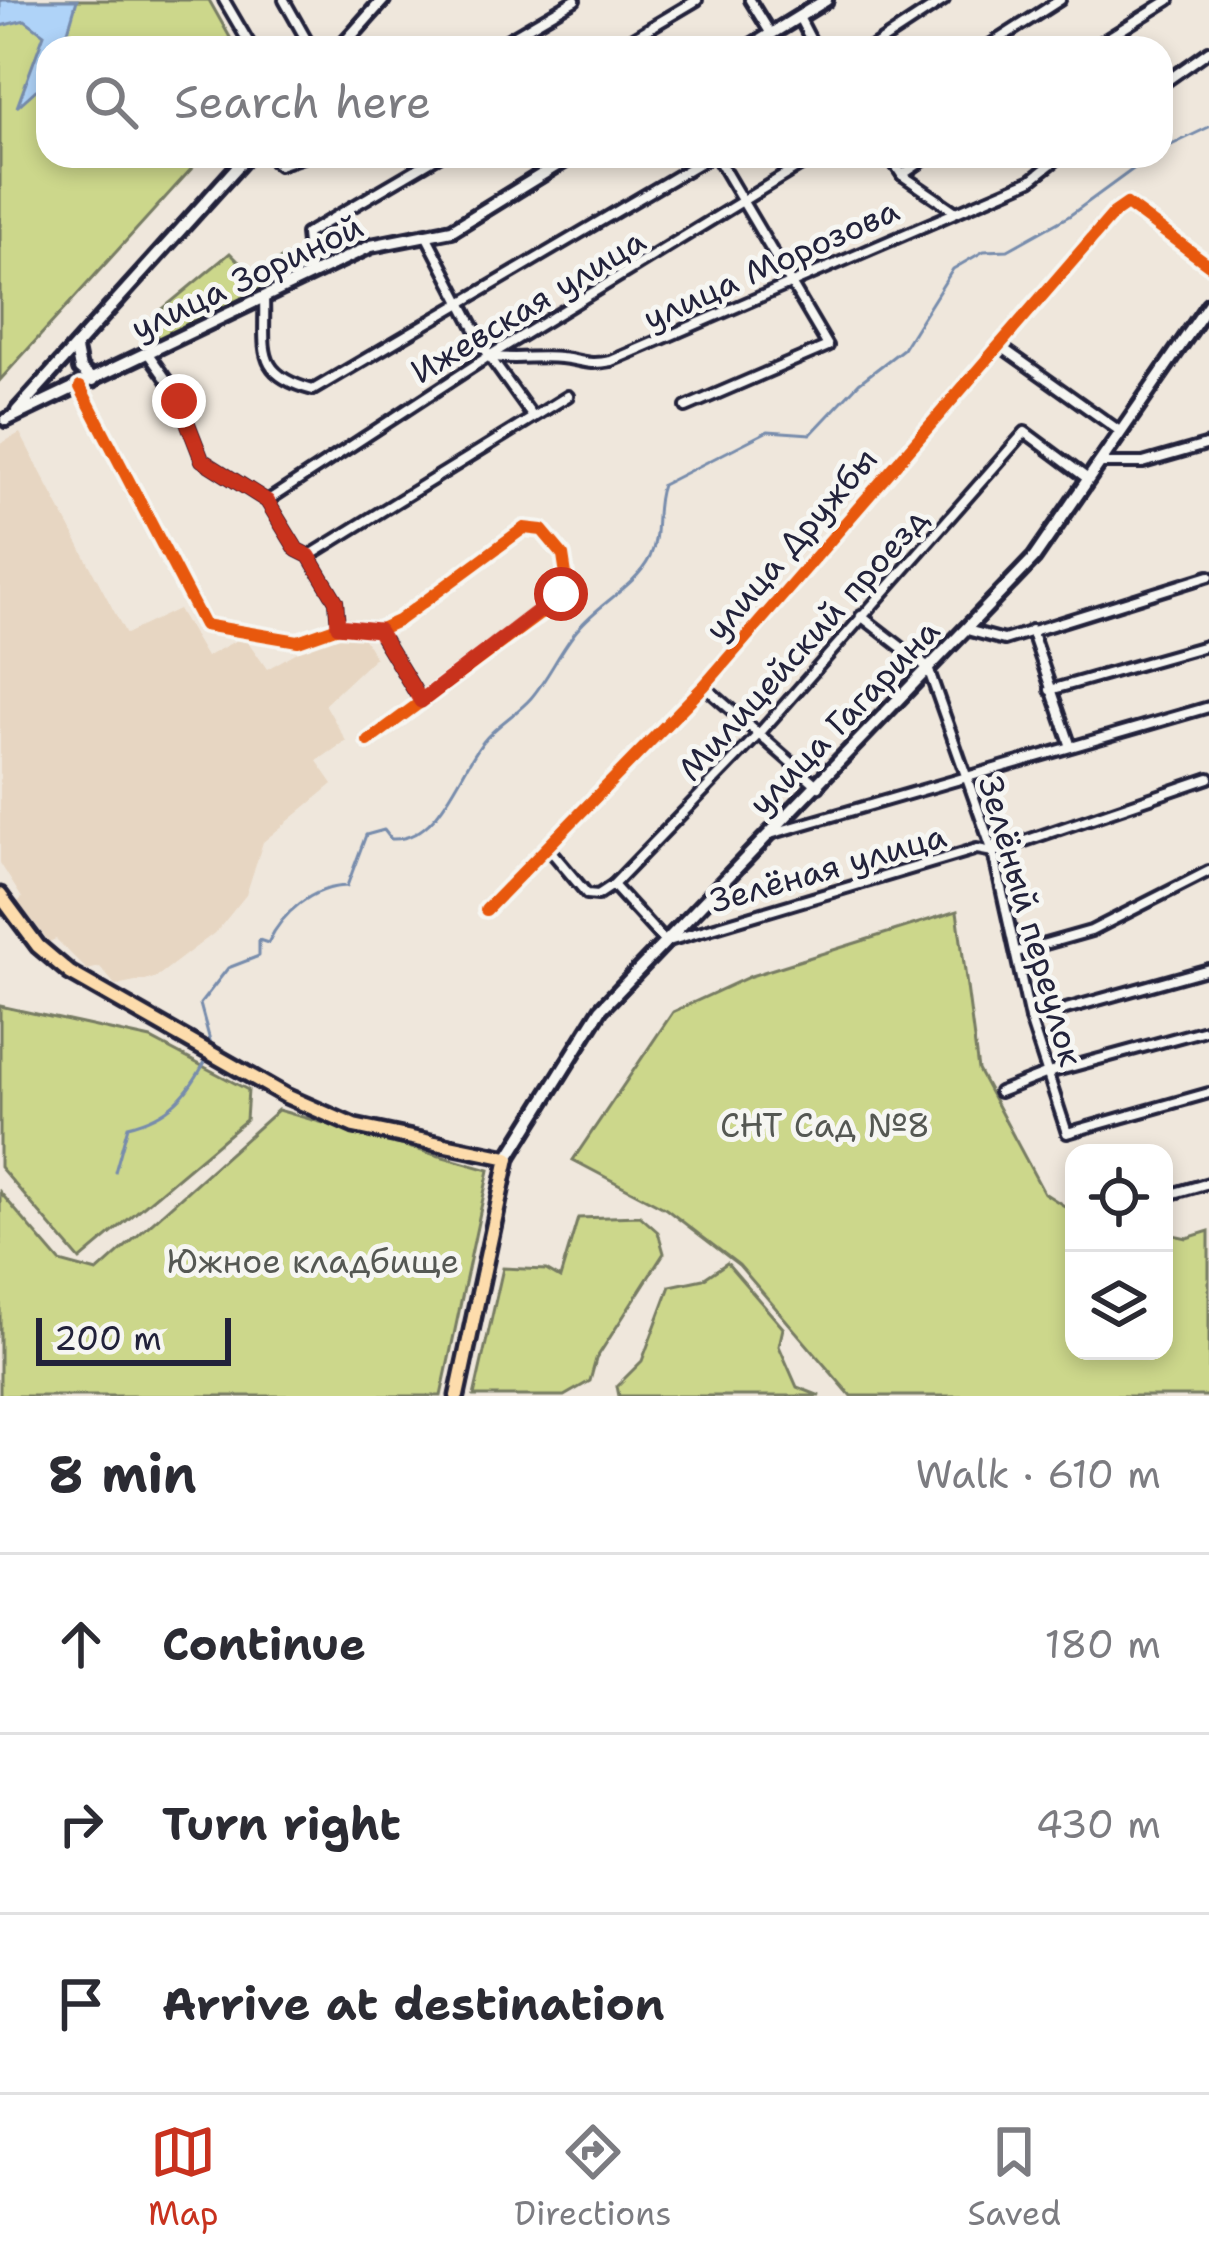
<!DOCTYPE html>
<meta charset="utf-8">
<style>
body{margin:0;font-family:"Shantell Sans",sans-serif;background:#f2f2f3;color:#2b2b33}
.controls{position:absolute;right:36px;bottom:36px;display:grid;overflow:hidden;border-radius:24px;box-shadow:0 6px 18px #0003}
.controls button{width:108px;height:108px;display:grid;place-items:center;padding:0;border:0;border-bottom:3px solid #e1e1e2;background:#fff;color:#2b2b33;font:60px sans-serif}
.scale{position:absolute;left:36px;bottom:30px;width:195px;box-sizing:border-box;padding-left:12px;border:6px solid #22223b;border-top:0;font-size:33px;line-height:42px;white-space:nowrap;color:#22223b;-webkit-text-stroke:9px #f6f6f2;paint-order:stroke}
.stop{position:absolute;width:36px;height:36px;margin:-27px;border:9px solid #c8321e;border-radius:50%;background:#fff}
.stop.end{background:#c8321e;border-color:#fff;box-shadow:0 3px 12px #0008}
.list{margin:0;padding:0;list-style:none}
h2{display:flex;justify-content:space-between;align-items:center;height:156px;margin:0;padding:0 48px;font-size:51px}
h2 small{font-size:39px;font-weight:400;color:#7c7c81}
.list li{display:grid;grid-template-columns:78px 1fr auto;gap:36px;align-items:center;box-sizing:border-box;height:180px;padding:0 48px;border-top:3px solid #e1e1e2}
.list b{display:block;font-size:45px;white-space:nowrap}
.list em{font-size:39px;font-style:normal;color:#7c7c81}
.icon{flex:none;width:66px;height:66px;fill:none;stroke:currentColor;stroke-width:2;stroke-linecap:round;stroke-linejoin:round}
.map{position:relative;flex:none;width:1209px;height:1396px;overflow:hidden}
.search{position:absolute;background:#fff;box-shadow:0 6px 18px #0003;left:36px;right:36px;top:36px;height:132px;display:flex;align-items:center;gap:30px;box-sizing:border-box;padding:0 42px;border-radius:36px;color:#7c7c81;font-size:45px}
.sheet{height:696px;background:#fff}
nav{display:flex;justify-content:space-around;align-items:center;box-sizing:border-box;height:168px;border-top:3px solid #e1e1e2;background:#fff;font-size:33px;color:#7c7c81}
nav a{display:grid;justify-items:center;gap:6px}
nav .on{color:#c8321e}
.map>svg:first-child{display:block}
.built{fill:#e7d6c2}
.green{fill:#ccd78b;stroke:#777c63;stroke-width:3}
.water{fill:#afd3f8;stroke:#778cac;stroke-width:3}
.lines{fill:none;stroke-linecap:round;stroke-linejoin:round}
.stream{stroke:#778cac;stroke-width:3}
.street-casing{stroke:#22223b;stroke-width:16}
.secondary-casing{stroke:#22223b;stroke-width:20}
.primary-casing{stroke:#22223b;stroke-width:21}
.street{stroke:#f6f6f2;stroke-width:8}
.secondary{stroke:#f6f6f2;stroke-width:10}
.primary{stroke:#fddcac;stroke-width:12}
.cycleway-casing{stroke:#f6f6f2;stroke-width:20}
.cycleway{stroke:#e8590c;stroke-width:12}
.route{stroke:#c8321e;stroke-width:15}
.labels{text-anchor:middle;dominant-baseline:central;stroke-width:10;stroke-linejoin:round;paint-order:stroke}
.street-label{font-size:33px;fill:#22223b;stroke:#f6f6f2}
.park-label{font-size:33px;fill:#555853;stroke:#f6f6f2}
</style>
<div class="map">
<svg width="1209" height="1396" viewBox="0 0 1209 1396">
<rect width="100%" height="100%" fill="#efe7dc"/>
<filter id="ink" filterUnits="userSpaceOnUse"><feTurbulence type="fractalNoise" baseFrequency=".00833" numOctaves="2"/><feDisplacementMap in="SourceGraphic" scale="24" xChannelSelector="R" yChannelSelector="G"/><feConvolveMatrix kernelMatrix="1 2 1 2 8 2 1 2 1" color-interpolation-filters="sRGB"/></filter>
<g filter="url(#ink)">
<path class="built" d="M20,433L126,634L178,609L206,657L244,636L267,669L333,632L364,639L375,657L325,704L346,741L317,761L333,784L263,842L246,895L217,931L155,978L116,986L100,967L87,970L56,939L49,942L18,902L22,898L0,863V444Z"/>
<g class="green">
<path d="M0,0H209L236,48H48V156H203L0,380Z"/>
<path d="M230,253L250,273L288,256L296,271L159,340L148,321Z"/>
<path d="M957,911L978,1070L1044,1193L1074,1212V1351H1164V1233L1187,1238L1209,1231V1396H851L739,1265L666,1209L573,1160L673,1012L751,976Z"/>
<path d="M0,1006L151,1039L248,1090L246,1120L80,1260L0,1167Z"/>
<path d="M278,1110L489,1170L441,1396H0V1192L60,1262L97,1272Z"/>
<path d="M640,1216L658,1232L664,1253L596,1359L590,1381L564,1396H474L503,1268L546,1270L560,1278L578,1218Z"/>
<path d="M727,1263L783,1328L779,1346L797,1387L820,1396H619L617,1386L642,1361L670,1286L703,1279Z"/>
</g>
<path class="water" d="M0,0H77L63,48H48V103L43,90H36L17,107L44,34L25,20L0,26Z"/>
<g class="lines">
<g class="stream">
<path d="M1161,150L1209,127"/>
<path d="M212,1048L200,1004L228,968L259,956V940L268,943C282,913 312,887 347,886L366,835L384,830L391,839C439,842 459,771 483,742C497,724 517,714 531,698C549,677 560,650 578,629C599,603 635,587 650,557C661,533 653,509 662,485L768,431L811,434L859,383L903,349L953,269L984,251L1008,250L1069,216L1151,156"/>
<path d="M115,1172L128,1126C170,1116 188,1095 208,1056"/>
</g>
<g class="street-casing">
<g id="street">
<path d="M224,0L252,48"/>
<path d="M284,0L311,48"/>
<path d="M750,0L771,34"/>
<path d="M799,17L815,48"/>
<path d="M493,48L575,0"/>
<path d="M616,48L697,0"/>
<path d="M871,48L944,0"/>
<path d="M985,48L1060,0"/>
<path d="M1092,48L1169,0"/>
<path d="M1161,85L1209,51"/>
<path d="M268,156L279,165L306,156"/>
<path d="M889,156L902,175L953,210"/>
<path d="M902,175L930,156"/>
<path d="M427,237L489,356L533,417"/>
<path d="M310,275L306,234L439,156"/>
<path d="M264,297C266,349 253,374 313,390L711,156"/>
<path d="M1000,346L1121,432"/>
<path d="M147,352L176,393L202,460L267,501L297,550L309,556L336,601L338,627"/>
<path d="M489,356C515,361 536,355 561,358C583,360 586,366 611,361L1031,180L1061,156"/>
<path d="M80,387L204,625L298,641L338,627L378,630L398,621L524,528L542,530L563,555L567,581L551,606L368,741"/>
<path d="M686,407L828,346L716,156"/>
<path d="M1100,463H1143L1209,444"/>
<path d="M267,501L489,356L816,156"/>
<path d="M309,556L568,396"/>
<path d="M861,616L928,668L993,852L1030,1019L1067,1133L1209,1093"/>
<path d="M378,630L421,701"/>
<path d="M967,630L1004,640L1209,576"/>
<path d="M1031,630L1070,744"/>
<path d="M704,686L819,787"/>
<path d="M1050,690L1209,645"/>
<path d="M770,834L1209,707"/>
<path d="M550,850L587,894L598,895L613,885L665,942L977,849L993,852L1209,778"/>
<path d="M613,885L758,735L1025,432L1088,479"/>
<path d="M486,910L704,686L1114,213L1127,204L1209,265"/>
<path d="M1017,952L1091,931L1209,871"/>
<path d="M1030,1019L1209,969"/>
<path d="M999,1092L1048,1073L1209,1029"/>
<path d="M1164,1196L1209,1183"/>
</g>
</g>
<g class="secondary-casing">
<g id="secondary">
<path d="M340,48L383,0"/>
<path d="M748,48L826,0"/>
<path d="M76,349L80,369L93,380"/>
<path d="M17,411L247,156"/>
<path d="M6,420L371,246L452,230L572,156"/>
<path d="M508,1158L601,1009L1034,558L1209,304"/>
</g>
</g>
<g class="primary-casing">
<path id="primary" d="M0,895L38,946L70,973L286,1096L354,1126L508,1158L457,1396"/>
</g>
<use href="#street" class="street"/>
<use href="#secondary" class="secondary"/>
<use href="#primary" class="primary"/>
<g class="cycleway-casing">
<g id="cycleway">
<path d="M80,387L204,625L298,641L338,627L378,630L398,621L524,528L542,530L563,555L567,581L551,606L368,741"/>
<path d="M486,910L704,686L1114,213L1127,204L1209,265"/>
</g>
</g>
<use href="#cycleway" class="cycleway"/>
</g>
</g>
<g class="lines" filter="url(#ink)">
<path class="route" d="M179,401L202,460L267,501L297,550L309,556L336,601L338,626L378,630L421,701L561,594"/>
</g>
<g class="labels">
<g class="street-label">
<text transform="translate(771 264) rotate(-24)">улица Морозова</text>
<text transform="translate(247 277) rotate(-25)">улица Зориной</text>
<text transform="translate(528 306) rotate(-31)">Ижевская улица</text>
<text transform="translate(791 544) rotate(-49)">улица Дружбы</text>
<text transform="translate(803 644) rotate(-48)">Милицейский проезд</text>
<text transform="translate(844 717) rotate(-46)">улица Гагарина</text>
<text transform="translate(828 868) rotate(-16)">Зелёная улица</text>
<text transform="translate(1031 921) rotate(74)">Зелёный переулок</text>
</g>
<g class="park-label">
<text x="825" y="1125">СНТ Сад №8</text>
<text x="313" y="1261">Южное кладбище</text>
</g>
</g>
</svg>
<div class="controls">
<button><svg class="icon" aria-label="locate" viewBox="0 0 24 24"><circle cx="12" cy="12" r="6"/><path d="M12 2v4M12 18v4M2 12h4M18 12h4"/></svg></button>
<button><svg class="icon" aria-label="layers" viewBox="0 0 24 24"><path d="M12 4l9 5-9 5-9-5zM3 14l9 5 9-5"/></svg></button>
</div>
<div class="scale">200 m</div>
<div class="stop" style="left:561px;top:594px"></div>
<div class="stop end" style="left:179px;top:401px"></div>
<div class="search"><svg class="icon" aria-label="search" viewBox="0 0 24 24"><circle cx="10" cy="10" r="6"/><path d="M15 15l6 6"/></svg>Search here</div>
</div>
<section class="sheet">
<h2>8 min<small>Walk · 610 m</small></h2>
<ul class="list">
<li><svg class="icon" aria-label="ahead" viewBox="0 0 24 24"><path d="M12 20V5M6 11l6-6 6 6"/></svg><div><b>Continue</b></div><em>180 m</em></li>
<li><svg class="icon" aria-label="right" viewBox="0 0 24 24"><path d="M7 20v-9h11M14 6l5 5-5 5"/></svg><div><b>Turn right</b></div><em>430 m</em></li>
<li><svg class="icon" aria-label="arrive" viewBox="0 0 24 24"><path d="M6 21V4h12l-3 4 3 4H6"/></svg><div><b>Arrive at destination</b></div></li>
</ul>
</section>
<nav>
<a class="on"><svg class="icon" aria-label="map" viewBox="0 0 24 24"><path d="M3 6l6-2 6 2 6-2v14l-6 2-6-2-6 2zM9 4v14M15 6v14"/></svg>Map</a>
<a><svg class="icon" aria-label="directions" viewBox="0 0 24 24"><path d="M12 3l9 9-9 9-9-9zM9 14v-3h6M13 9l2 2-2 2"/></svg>Directions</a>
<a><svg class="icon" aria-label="saved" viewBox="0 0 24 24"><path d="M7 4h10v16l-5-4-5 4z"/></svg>Saved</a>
</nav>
